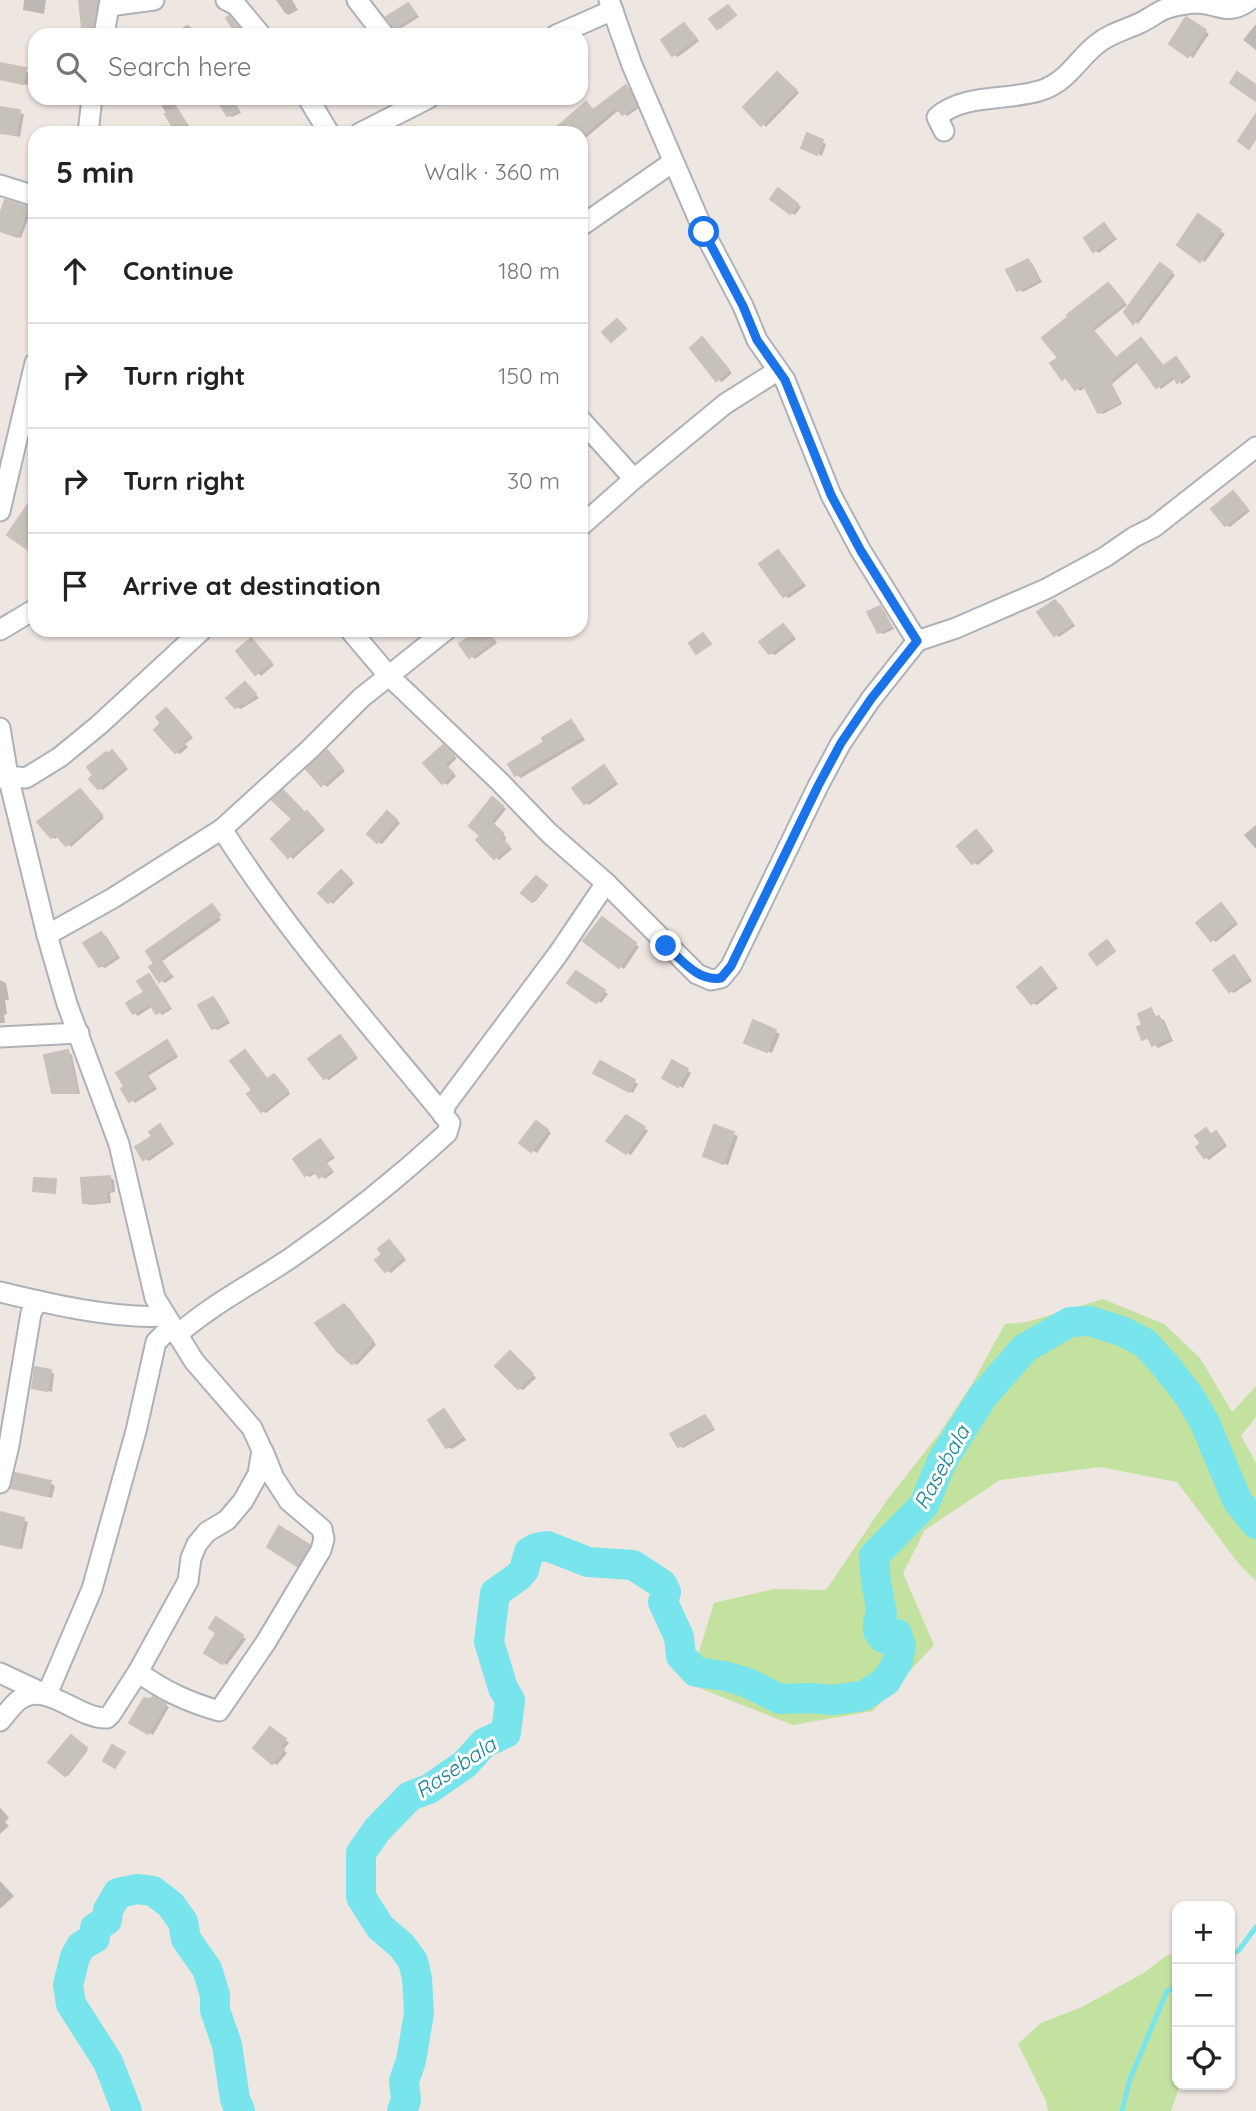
<!DOCTYPE html>
<meta charset="utf-8">
<style>
body{margin:0;font-family:Quicksand,sans-serif;background:#f2f2f2;color:#222}
.controls{position:absolute;right:21px;bottom:21px;display:grid;overflow:hidden;border-radius:14px;box-shadow:0 2px 5px #0004}
.controls button{width:63px;height:63px;display:grid;place-items:center;padding:0;border:0;border-bottom:2px solid #e0e0e0;background:#fff;color:#222;font:35px sans-serif}
.stop{position:absolute;width:21px;height:21px;margin:-16px;border:5px solid #1a73e8;border-radius:50%;background:#fff}
.stop.end{background:#1a73e8;border-color:#fff;box-shadow:0 2px 7px #0008}
.list{margin:0;padding:0;list-style:none}
h2{display:flex;justify-content:space-between;align-items:center;height:91px;margin:0;padding:0 28px;font-size:30px}
h2 small{font-size:23px;font-weight:400;color:#767676}
.list li{display:grid;grid-template-columns:46px 1fr auto;gap:21px;align-items:center;box-sizing:border-box;height:105px;padding:0 28px;border-top:2px solid #e0e0e0}
.list b{display:block;font-size:26px;white-space:nowrap}
.list em{font-size:23px;font-style:normal;color:#767676}
.icon{flex:none;width:38px;height:38px;fill:none;stroke:currentColor;stroke-width:2;stroke-linecap:round;stroke-linejoin:round}
.map{position:relative;flex:none;width:1256px;height:2111px;overflow:hidden}
.search{position:absolute;background:#fff;box-shadow:0 2px 5px #0004;left:28px;top:28px;width:560px;height:77px;display:flex;align-items:center;gap:18px;box-sizing:border-box;padding:0 24px;border-radius:21px;color:#767676;font-size:26px}
.panel{position:absolute;background:#fff;box-shadow:0 2px 5px #0004;left:28px;top:126px;width:560px;height:511px;border-radius:21px}
.map>svg:first-child{display:block}
.green{fill:#c3e2a0}
.shadow{fill:#0003}
.lines{fill:none;stroke-linecap:round;stroke-linejoin:round}
.stream{stroke:#78e4eb;stroke-width:5}
.river{stroke:#78e4eb;stroke-width:30}
.building{fill:#c7c1bc;stroke:#cac1ba;stroke-width:2}
.street-casing{stroke:#adb2b9;stroke-width:23}
.street{stroke:#fff;stroke-width:19}
.route{stroke:#1a73e8;stroke-width:9}
.labels{text-anchor:middle;dominant-baseline:central;stroke-width:6;stroke-linejoin:round;paint-order:stroke}
.water-label{font-size:21px;font-style:italic;fill:#128296;stroke:#fff}
</style>
<div class="map">
<svg width="1256" height="2111" viewBox="0 0 1256 2111">
<rect width="100%" height="100%" fill="#eee6e1"/>
<g class="green">
<path d="M1103,1299L1164,1324L1200,1358L1232,1412L1256,1386V1417L1241,1436L1256,1463V1581L1239,1564L1177,1482L1100,1467L1000,1480L925,1530L903,1573L934,1645L873,1711L793,1725L689,1684L714,1603L774,1589L826,1590L887,1500L939,1434L972,1384L1005,1324L1027,1322Z"/>
<path d="M1169,1954L1177,1957V2085H1180L1171,2111H1048L1046,2101L1018,2044L1041,2023L1082,2007L1142,1974Z"/>
</g>
<g class="shadow">
<path d="M24,0H46L44,14L23,10Z"/>
<path d="M81,0H101L97,27L88,29L84,26Z"/>
<path d="M276,0H292L298,10L289,15L285,13Z"/>
<path d="M408,5L419,17L400,29L395,27Z"/>
<path d="M730,8L736,16L720,29L719,28Z"/>
<path d="M1187,19L1209,34L1193,58L1171,43Z"/>
<path d="M1256,24V50L1243,40Z"/>
<path d="M187,25L191,27L195,35H180L178,30Z"/>
<path d="M684,25L699,41L678,57L673,54Z"/>
<path d="M0,65L30,73L28,85L0,80Z"/>
<path d="M781,77L799,93L766,127L745,107Z"/>
<path d="M627,87L630,89L639,108L627,116L620,109L581,142V133H552L586,104L594,111Z"/>
<path d="M157,98H171L189,126L180,131L176,129Z"/>
<path d="M218,98H233L241,113L232,117L228,115Z"/>
<path d="M0,109L24,114L20,137L0,133Z"/>
<path d="M822,142L826,144L822,156L807,149Z"/>
<path d="M782,193L801,207L795,215L791,213Z"/>
<path d="M27,208L31,211L21,238L0,230V220Z"/>
<path d="M1203,219L1225,234L1205,262L1179,245Z"/>
<path d="M1104,225L1117,239L1099,253L1094,250Z"/>
<path d="M1027,261L1032,263L1042,282L1023,292L1019,289Z"/>
<path d="M1165,268L1175,275L1138,324L1127,312Z"/>
<path d="M1108,285L1127,305L1094,331L1117,359L1141,340L1165,367L1176,359L1191,377L1182,384L1176,378L1161,389L1139,361L1112,384L1122,404L1103,414L1099,412L1086,387L1080,391L1069,379L1064,378L1061,358Z"/>
<path d="M703,340L732,373L722,382L717,379Z"/>
<path d="M581,439L587,445L581,450Z"/>
<path d="M1233,493L1250,511L1230,527L1226,525Z"/>
<path d="M35,505V545L32,550L9,535Z"/>
<path d="M778,552L783,555L806,586L789,598L784,596Z"/>
<path d="M1055,602L1060,604L1075,626L1059,637L1055,634Z"/>
<path d="M880,608L884,611L894,629L883,634L879,632Z"/>
<path d="M783,626L796,639L775,655L770,653Z"/>
<path d="M481,630L488,631L497,643L475,659L471,656Z"/>
<path d="M252,640L274,665L261,676L238,652Z"/>
<path d="M245,684L259,698L241,709L236,707Z"/>
<path d="M167,710L193,738L185,744L188,747L180,754L176,752L164,724Z"/>
<path d="M571,722L575,724L585,740L521,778L517,775L510,764L547,742Z"/>
<path d="M443,747L457,758L448,767L456,776L447,785L443,782Z"/>
<path d="M113,752L128,769L103,790L99,788L109,755Z"/>
<path d="M327,752L345,771L327,787L309,769Z"/>
<path d="M604,767L618,784L589,805L585,802Z"/>
<path d="M83,793L104,818L71,847L59,835L55,839L52,837Z"/>
<path d="M287,795L306,814L311,815L325,830L293,859L273,839L294,819Z"/>
<path d="M497,802L506,809L494,824L506,837L505,842L512,849L499,860L478,840Z"/>
<path d="M391,816L400,823L382,844L378,842Z"/>
<path d="M1256,825V849L1244,835Z"/>
<path d="M976,832L994,851L978,865L973,862Z"/>
<path d="M345,874L354,883L333,904L329,901Z"/>
<path d="M536,878L547,887L535,902L524,893Z"/>
<path d="M1221,905L1238,924L1216,942L1212,939Z"/>
<path d="M212,907L221,920L161,962L174,977L165,983L161,980L158,963L155,961Z"/>
<path d="M606,921L639,947L624,969L586,941Z"/>
<path d="M101,934L106,936L120,958L105,968L100,966Z"/>
<path d="M1108,943L1115,952L1100,964L1099,963Z"/>
<path d="M1234,957L1238,960L1252,981L1234,993L1230,991Z"/>
<path d="M1041,970L1058,988L1037,1005L1032,1003Z"/>
<path d="M576,973L608,994L601,1003L570,983Z"/>
<path d="M149,976L153,979L172,1009L162,1015L153,1006L138,1016L134,1013L146,993Z"/>
<path d="M0,980L6,983L9,1000H5L7,1014L4,1015L5,1023H0Z"/>
<path d="M213,999L217,1001L230,1023L218,1030L213,1028Z"/>
<path d="M1151,1010L1158,1018L1164,1020L1173,1041L1158,1048L1151,1040L1143,1038L1144,1026Z"/>
<path d="M754,1023L780,1034L772,1053L750,1044Z"/>
<path d="M340,1037L358,1058L329,1080L325,1078Z"/>
<path d="M167,1042L171,1045L178,1057L148,1076L157,1089L135,1103L123,1089Z"/>
<path d="M68,1052L72,1055L80,1094H58L54,1092Z"/>
<path d="M245,1052L269,1080L274,1076L278,1078L290,1094L266,1113L262,1111L255,1091Z"/>
<path d="M673,1063L691,1073L683,1088L665,1077Z"/>
<path d="M600,1064L638,1084L633,1093L595,1073Z"/>
<path d="M627,1117L648,1131L631,1155L608,1141Z"/>
<path d="M540,1125L551,1133L537,1153L522,1143Z"/>
<path d="M160,1126L164,1129L174,1144L149,1161L144,1158Z"/>
<path d="M715,1127L738,1136L728,1165L709,1158Z"/>
<path d="M1206,1130L1213,1136L1216,1134L1220,1136L1227,1146L1209,1160L1205,1157L1203,1144Z"/>
<path d="M320,1141L335,1158L327,1163L334,1172L325,1179L317,1172L310,1177L306,1175Z"/>
<path d="M110,1178L114,1180L115,1192L110,1193L111,1203L89,1205L84,1202Z"/>
<path d="M389,1242L406,1260L391,1273L386,1270L385,1254Z"/>
<path d="M344,1306L349,1308L376,1345L357,1365L353,1363Z"/>
<path d="M511,1353L536,1378L523,1390L519,1388Z"/>
<path d="M50,1371L54,1374L52,1392L34,1387Z"/>
<path d="M444,1411L448,1414L466,1440L452,1449L447,1447Z"/>
<path d="M705,1417L709,1419L715,1430L683,1448L679,1446Z"/>
<path d="M50,1483L55,1486L52,1498L18,1489Z"/>
<path d="M0,1514L28,1522L22,1549L0,1544Z"/>
<path d="M280,1529L313,1549L302,1567L270,1546Z"/>
<path d="M217,1619L246,1639L227,1665L206,1652L218,1633Z"/>
<path d="M153,1699L169,1707L153,1735L131,1722Z"/>
<path d="M275,1731L289,1743L283,1750L287,1753L277,1765L273,1763Z"/>
<path d="M72,1738L88,1750L68,1776L51,1762Z"/>
<path d="M0,1807L9,1818L5,1822L9,1826L0,1834Z"/>
<path d="M0,1881L14,1896L1,1908H0Z"/>
</g>
<g class="lines">
<g class="stream">
<path d="M1230,1956L1239,1950L1256,1927"/>
<path d="M1122,2111L1130,2079L1167,1991L1177,1986"/>
</g>
<g class="river">
<path d="M127,2111L108,2062L71,2004L68,1985L75,1957L81,1946L95,1938V1928L107,1920L108,1910L118,1893L137,1889L153,1891L171,1905L183,1922L186,1939L207,1969L215,1995V2010L227,2045L235,2099L240,2111"/>
<path d="M402,2111L406,2100L404,2081L411,2061L419,2013L417,1978L413,1961L402,1946L380,1927L361,1897V1853L377,1830L410,1796L429,1789L465,1764L484,1743L506,1733L510,1700L503,1688L489,1642L495,1593L519,1576L524,1570L529,1552L536,1548L547,1546L588,1562L633,1565L662,1584L666,1592L663,1602L679,1637L681,1656L696,1672L725,1676L748,1683L780,1699L811,1698L832,1700L863,1696L886,1681L898,1661L901,1646L897,1634L892,1633L883,1638L878,1631V1622L882,1614L876,1582L874,1556L924,1505L942,1461L983,1396L1025,1348L1070,1322L1090,1321L1124,1332L1145,1343L1165,1365L1190,1397L1205,1423L1237,1500L1256,1524"/>
</g>
</g>
<g class="building">
<path d="M79,0H98L93,25L82,28Z"/>
<path d="M408,3L416,14L394,28L386,17Z"/>
<path d="M728,5L736,15L717,29L709,19Z"/>
<path d="M229,16L245,35H237L226,18Z"/>
<path d="M1186,17L1206,30L1188,57L1169,44Z"/>
<path d="M684,23L696,38L672,56L661,40Z"/>
<path d="M0,63L26,68L23,84L0,79Z"/>
<path d="M777,72L796,90L761,126L743,107Z"/>
<path d="M1237,72L1256,85V101L1230,83Z"/>
<path d="M626,85L636,106L622,115L616,107L585,133H550L586,102L593,110Z"/>
<path d="M216,98H231L238,110L227,116Z"/>
<path d="M0,107L20,110L16,135L0,133Z"/>
<path d="M176,107L186,124L175,131L165,114Z"/>
<path d="M1256,114V138L1249,149L1238,141Z"/>
<path d="M807,133L823,140L817,155L801,148Z"/>
<path d="M778,188L798,204L790,214L770,199Z"/>
<path d="M5,200L28,207L17,237L0,231V214Z"/>
<path d="M1198,214L1221,230L1200,262L1177,245Z"/>
<path d="M1104,223L1114,237L1093,252L1084,238Z"/>
<path d="M1028,259L1038,280L1017,291L1006,270Z"/>
<path d="M1160,263L1172,272L1133,324L1124,312Z"/>
<path d="M1108,283L1124,302L1091,328L1116,358L1141,338L1163,366L1176,357L1188,374L1177,383L1173,376L1156,388L1135,359L1109,381L1119,402L1098,413L1083,384L1075,390L1065,377L1062,380L1050,363L1058,358L1042,338L1069,316L1067,315Z"/>
<path d="M617,319L626,329L611,342L602,332Z"/>
<path d="M702,337L729,370L716,381L690,348Z"/>
<path d="M1233,491L1247,508L1225,526L1211,509Z"/>
<path d="M35,494V537L27,549L7,535Z"/>
<path d="M778,550L802,583L783,597L759,564Z"/>
<path d="M1055,600L1072,623L1054,636L1037,612Z"/>
<path d="M880,606L891,626L878,633L867,612Z"/>
<path d="M783,624L793,636L769,654L759,642Z"/>
<path d="M478,630H486L494,640L469,658L459,644Z"/>
<path d="M703,633L711,644L696,654L689,643Z"/>
<path d="M251,638L271,662L255,675L236,651Z"/>
<path d="M245,682L256,694L245,704L243,701L235,708L226,698Z"/>
<path d="M166,708L190,735L182,741L185,744L175,753L154,730L161,723L156,717Z"/>
<path d="M571,720L581,737L515,776L508,764L544,742L542,738Z"/>
<path d="M443,745L454,755L444,764L453,773L442,784L423,763Z"/>
<path d="M112,750L125,766L98,789L89,779L93,775L87,767L106,752L108,754Z"/>
<path d="M327,750L342,768L321,786L306,769Z"/>
<path d="M604,765L615,781L584,804L572,788Z"/>
<path d="M80,789L102,815L66,846L55,834L51,838L37,822Z"/>
<path d="M283,790L305,813L307,811L322,828L288,858L271,839L292,819L272,800Z"/>
<path d="M492,797L503,806L490,821L503,833L501,838L509,846L494,859L476,840L480,836L469,826Z"/>
<path d="M387,811L397,820L377,843L367,834Z"/>
<path d="M976,830L991,848L972,864L957,846Z"/>
<path d="M341,870L351,880L328,903L318,893Z"/>
<path d="M536,876L547,885L532,902L521,893Z"/>
<path d="M1221,903L1235,921L1211,941L1196,923Z"/>
<path d="M212,904L220,915L153,962L146,951Z"/>
<path d="M602,917L636,943L619,968L583,941Z"/>
<path d="M101,932L117,955L99,967L83,943Z"/>
<path d="M1107,940L1115,951L1097,965L1089,954Z"/>
<path d="M1234,955L1249,978L1229,992L1213,970Z"/>
<path d="M160,959L170,974L159,982L149,967Z"/>
<path d="M1041,967L1055,985L1031,1004L1017,987Z"/>
<path d="M576,971L605,990L596,1003L567,983Z"/>
<path d="M149,974L169,1007L156,1014L150,1004L133,1014L126,1003L144,992L137,981Z"/>
<path d="M213,997L227,1020L212,1029L198,1005Z"/>
<path d="M1151,1008L1155,1018L1159,1016L1169,1038L1152,1046L1148,1037L1142,1040L1137,1027L1142,1025L1138,1014Z"/>
<path d="M753,1020L776,1030L767,1052L744,1043Z"/>
<path d="M340,1035L355,1055L324,1079L308,1059Z"/>
<path d="M167,1040L175,1054L145,1073L154,1086L129,1102L121,1089L124,1086L116,1073Z"/>
<path d="M68,1050L77,1093H52L44,1055Z"/>
<path d="M245,1050L267,1079L274,1074L288,1091L261,1112L247,1094L252,1090L230,1061Z"/>
<path d="M672,1060L688,1069L678,1087L662,1078Z"/>
<path d="M600,1061L635,1080L629,1092L593,1073Z"/>
<path d="M626,1115L645,1127L626,1154L606,1141Z"/>
<path d="M536,1121L548,1130L531,1152L519,1143Z"/>
<path d="M160,1124L171,1142L143,1160L135,1147L152,1136L149,1132Z"/>
<path d="M714,1125L734,1132L723,1164L703,1156Z"/>
<path d="M1206,1128L1211,1135L1216,1131L1224,1143L1204,1158L1196,1147L1201,1143L1195,1136Z"/>
<path d="M320,1139L332,1155L324,1161L331,1170L319,1178L313,1170L305,1176L293,1159Z"/>
<path d="M110,1176L111,1191H106L107,1201L83,1203L81,1178Z"/>
<path d="M34,1178L56,1179L55,1193L33,1191Z"/>
<path d="M389,1240L403,1257L385,1272L375,1260L382,1254L378,1249Z"/>
<path d="M344,1304L373,1341L352,1364L337,1351L315,1323Z"/>
<path d="M510,1351L533,1374L518,1389L495,1366Z"/>
<path d="M35,1367L51,1370L47,1391L32,1388Z"/>
<path d="M444,1409L462,1437L446,1448L428,1420Z"/>
<path d="M705,1415L712,1428L678,1447L670,1434Z"/>
<path d="M15,1473L51,1481L47,1496L11,1488Z"/>
<path d="M0,1512L24,1518L18,1548L0,1544Z"/>
<path d="M279,1526L310,1545L297,1566L267,1547Z"/>
<path d="M216,1617L243,1635L222,1664L204,1653L216,1633L209,1628Z"/>
<path d="M153,1696L166,1704L148,1734L129,1723L144,1698L151,1699Z"/>
<path d="M270,1727L286,1739L280,1746L284,1750L272,1764L253,1748Z"/>
<path d="M71,1735L87,1748L65,1776L48,1762Z"/>
<path d="M112,1745L125,1752L115,1768L103,1761Z"/>
</g>
<g class="lines">
<g class="street-casing">
<g id="street">
<path d="M226,0L236,5L261,35"/>
<path d="M357,0L384,35"/>
<path d="M109,6L154,0"/>
<path d="M104,35L110,0"/>
<path d="M556,35L613,10"/>
<path d="M308,98L329,133"/>
<path d="M944,131L937,117C965,92 1011,102 1045,89C1068,80 1078,59 1097,44C1110,33 1125,30 1140,23C1149,19 1158,11 1168,8C1178,5 1189,3 1199,3C1222,5 1228,16 1250,0"/>
<path d="M88,133L92,98"/>
<path d="M360,133L429,98"/>
<path d="M0,185L35,196"/>
<path d="M581,226L673,162"/>
<path d="M581,420L634,479"/>
<path d="M0,511L35,363"/>
<path d="M581,526L634,479L725,404L777,371"/>
<path d="M0,630L35,609"/>
<path d="M350,630L388,675L499,781L549,833L606,883L697,974L711,980L721,978L731,966L818,786L841,743L871,699L917,641L861,551L831,495L785,380L757,340L743,306L704,232L632,65L609,0"/>
<path d="M917,641L956,628L1046,589L1105,557L1134,537L1154,527L1256,447"/>
<path d="M0,728L8,776L0,778"/>
<path d="M47,935L113,898L222,829L310,749L361,698L446,630"/>
<path d="M0,1037L79,1033"/>
<path d="M443,1115L446,1104L558,954L606,883"/>
<path d="M0,1292C49,1304 114,1319 164,1316"/>
<path d="M177,1335C212,1304 254,1283 292,1257C347,1219 398,1178 447,1133L450,1123C372,1027 288,934 222,829"/>
<path d="M0,1483L9,1445L31,1313L38,1301"/>
<path d="M138,1672C164,1691 188,1702 219,1711L266,1642L321,1550L324,1539L322,1529L289,1501L274,1478L263,1451"/>
<path d="M0,1673L45,1694L51,1685L92,1589L136,1431L156,1342L171,1327"/>
<path d="M0,1721C6,1715 12,1705 19,1700C47,1680 77,1719 107,1718L111,1714L138,1672L188,1581L191,1558L197,1544L207,1532L227,1520L243,1501L258,1474L262,1450L252,1428L194,1361L155,1298L119,1144L67,1004L47,935L8,776L26,778L60,757L99,725L202,630"/>
</g>
</g>
<use href="#street" class="street"/>
</g>
<g class="lines">
<path class="route" d="M666,946C682,960 698,982 721,978L731,966L818,786L841,743L871,699L917,641L861,551L831,495L785,380L757,340L743,306L704,232"/>
</g>
<g class="labels">
<g class="water-label">
<text transform="translate(941 1467) rotate(-61)">Rasebala</text>
<text transform="translate(455 1767) rotate(-34)">Rasebala</text>
</g>
</g>
</svg>
<div class="controls">
<button>+</button>
<button>−</button>
<button><svg class="icon" aria-label="locate" viewBox="0 0 24 24"><circle cx="12" cy="12" r="6"/><path d="M12 2v4M12 18v4M2 12h4M18 12h4"/></svg></button>
</div>
<div class="stop" style="left:704px;top:232px"></div>
<div class="stop end" style="left:666px;top:946px"></div>
<div class="search"><svg class="icon" aria-label="search" viewBox="0 0 24 24"><circle cx="10" cy="10" r="6"/><path d="M15 15l6 6"/></svg>Search here</div>
<section class="panel">
<h2>5 min<small>Walk · 360 m</small></h2>
<ul class="list">
<li><svg class="icon" aria-label="ahead" viewBox="0 0 24 24"><path d="M12 20V5M6 11l6-6 6 6"/></svg><div><b>Continue</b></div><em>180 m</em></li>
<li><svg class="icon" aria-label="right" viewBox="0 0 24 24"><path d="M7 20v-9h11M14 6l5 5-5 5"/></svg><div><b>Turn right</b></div><em>150 m</em></li>
<li><svg class="icon" aria-label="right" viewBox="0 0 24 24"><path d="M7 20v-9h11M14 6l5 5-5 5"/></svg><div><b>Turn right</b></div><em>30 m</em></li>
<li><svg class="icon" aria-label="arrive" viewBox="0 0 24 24"><path d="M6 21V4h12l-3 4 3 4H6"/></svg><div><b>Arrive at destination</b></div></li>
</ul>
</section>
</div>
